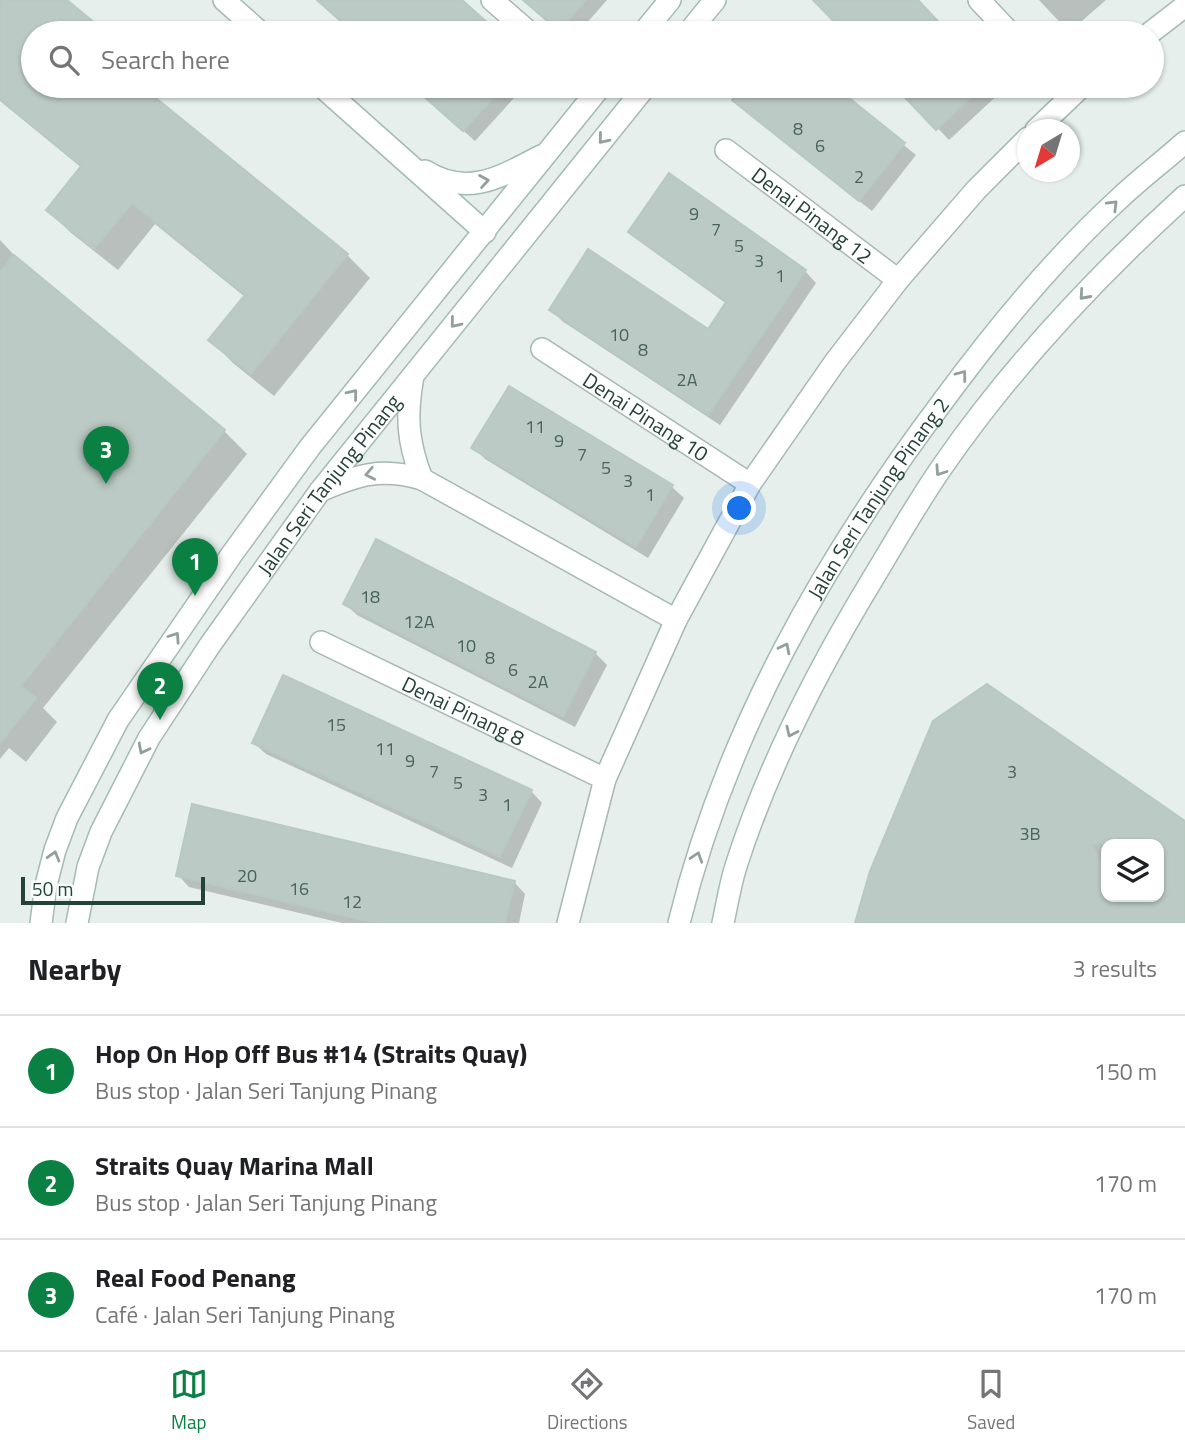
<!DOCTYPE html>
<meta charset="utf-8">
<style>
body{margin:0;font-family:"Titillium Web",sans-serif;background:#f6f6f6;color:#202124}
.controls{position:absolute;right:21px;bottom:21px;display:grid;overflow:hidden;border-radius:14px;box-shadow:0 2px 5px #0004}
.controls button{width:63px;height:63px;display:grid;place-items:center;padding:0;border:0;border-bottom:2px solid #e0e0e0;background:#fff;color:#202124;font:35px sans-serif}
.compass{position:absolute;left:1017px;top:119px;width:63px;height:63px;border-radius:50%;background:#fff;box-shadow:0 2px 5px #0004;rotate:218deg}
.scale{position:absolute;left:21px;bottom:18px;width:184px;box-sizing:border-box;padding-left:7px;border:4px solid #24423a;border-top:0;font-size:19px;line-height:24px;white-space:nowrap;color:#24423a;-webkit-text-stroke:5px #f7fbf9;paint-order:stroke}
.you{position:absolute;left:740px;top:509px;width:24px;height:24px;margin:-18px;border:5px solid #fff;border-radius:50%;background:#1a73e8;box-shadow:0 0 0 10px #1a73e833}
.badge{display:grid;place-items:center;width:46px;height:46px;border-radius:50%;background:#0b8043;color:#fff;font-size:23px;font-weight:700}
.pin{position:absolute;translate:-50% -58px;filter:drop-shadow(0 2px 4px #0008)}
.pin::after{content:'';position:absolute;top:37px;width:24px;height:21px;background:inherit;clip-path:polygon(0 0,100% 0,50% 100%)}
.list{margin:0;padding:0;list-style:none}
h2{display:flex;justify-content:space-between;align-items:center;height:91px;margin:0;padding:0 28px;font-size:30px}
h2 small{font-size:23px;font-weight:400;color:#757577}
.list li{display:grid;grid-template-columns:46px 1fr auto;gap:21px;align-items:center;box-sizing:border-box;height:112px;padding:0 28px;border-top:2px solid #e0e0e0}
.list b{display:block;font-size:26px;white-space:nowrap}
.list p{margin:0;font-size:23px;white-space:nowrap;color:#757577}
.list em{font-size:23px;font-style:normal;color:#757577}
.icon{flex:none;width:38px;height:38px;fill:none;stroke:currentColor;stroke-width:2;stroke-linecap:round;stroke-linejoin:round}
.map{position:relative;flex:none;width:1185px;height:923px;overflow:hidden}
.search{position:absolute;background:#fff;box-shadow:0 2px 5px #0004;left:21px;right:21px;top:21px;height:77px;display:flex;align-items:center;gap:18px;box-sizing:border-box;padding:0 24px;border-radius:38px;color:#757577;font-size:26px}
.sheet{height:427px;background:#fff}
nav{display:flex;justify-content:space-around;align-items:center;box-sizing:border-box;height:98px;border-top:2px solid #e0e0e0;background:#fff;font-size:19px;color:#757577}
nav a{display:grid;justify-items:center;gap:4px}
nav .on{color:#0b8043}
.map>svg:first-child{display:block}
.shadow{fill:#0003;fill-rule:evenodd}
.building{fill:#bbcac4;stroke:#b8c9c2;stroke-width:2;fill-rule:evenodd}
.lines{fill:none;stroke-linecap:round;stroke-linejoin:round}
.street-casing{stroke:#a8b8b2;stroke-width:24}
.secondary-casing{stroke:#a4bbb3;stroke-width:24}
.street{stroke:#fff;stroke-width:21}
.secondary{stroke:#fff;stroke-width:21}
.oneway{stroke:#92a09c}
.labels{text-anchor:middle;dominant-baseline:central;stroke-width:7;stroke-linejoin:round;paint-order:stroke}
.number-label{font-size:18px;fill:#4a645c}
.street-label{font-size:21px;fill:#24423a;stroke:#f7fbf9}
</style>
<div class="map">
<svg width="1185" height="923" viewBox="0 0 1185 923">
<rect width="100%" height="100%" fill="#e6efeb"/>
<g class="shadow">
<path d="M0,0H64L105,33H33V86H147L143,90L347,255L370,278L274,396L233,363L211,340L245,297L155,224L118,270L70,232L48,210L82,168L0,101Z"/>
<path d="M317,0H459L497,33H355Z"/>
<path d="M523,0H607L578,33H562Z"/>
<path d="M816,0H916L947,33H847Z"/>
<path d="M1039,0H1106L1069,32Z"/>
<path d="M413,86H525L475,141Z"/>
<path d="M746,86H831L916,155L872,211L746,112L735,100Z"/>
<path d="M897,86H997L1002,91L949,140Z"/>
<path d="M630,232L805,271L816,283L720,425L562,321L551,309L708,331L727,304L642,243Z"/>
<path d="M0,240L15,256L14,257L224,431L247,454L43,708L57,722L26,762L9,748L0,759Z"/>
<path d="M510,389L672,487L684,498L648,558L485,459L474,448Z"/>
<path d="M345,604L595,653L607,665L575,727L357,615Z"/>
<path d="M254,743L531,791L542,803L512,868L266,754Z"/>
<path d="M1185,824V923H857L872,871ZM1106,844H1159V897H1106Z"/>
<path d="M178,875L514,882L525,894L519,923H342L189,887Z"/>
</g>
<g class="building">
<path d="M0,0H67L107,33H33V86H141L348,254L251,374L208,340L245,295L132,203L94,249L46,210L81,166L0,99Z"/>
<path d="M317,0H462L499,33H354Z"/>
<path d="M523,0H586L559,31Z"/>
<path d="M813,0H918L949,33H845Z"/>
<path d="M412,86H504L463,131Z"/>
<path d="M744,86H834L905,143L859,201L732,100Z"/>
<path d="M894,86H983L936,130Z"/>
<path d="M669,173L806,270L708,415L549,310L588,249L708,329L726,302L628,232Z"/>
<path d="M14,255L225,430L21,686L36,698L0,744V272Z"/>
<path d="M509,386L673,485L636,547L471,448Z"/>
<path d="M376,539L596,652L563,717L343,604Z"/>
<path d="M283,675L532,790L500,857L252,743Z"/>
<path d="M987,684L1185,821V923H855L870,871L933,721ZM1091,844H1159V897H1106V867Z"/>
<path d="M192,804L515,881L505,923H375L176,876Z"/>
</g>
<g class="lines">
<g class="street-casing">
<g id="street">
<path d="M492,0L530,33"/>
<path d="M979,0L1010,33"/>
<path d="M1150,33L1185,6"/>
<path d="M1036,130L1082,86"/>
<path id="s1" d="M726,150L898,280"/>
<path id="s2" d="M542,349L750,484"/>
<path d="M413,376C406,415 407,441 422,479"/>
<path d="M320,491C357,475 381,467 422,479L676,620"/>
<path id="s3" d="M321,642L605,779"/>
<path d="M568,923L605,779L676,620L750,484L835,362L898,280L976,190L1028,138"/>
</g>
</g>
<g class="secondary-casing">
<g id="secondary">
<path d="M224,0L261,33"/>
<path d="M643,33L670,0"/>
<path d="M688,33L715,0"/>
<path d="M321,86L485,232"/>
<path d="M425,171C468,198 502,176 541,156"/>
<path d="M41,923L46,885L55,850L67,818L118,720L232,554L310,447L601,86"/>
<path id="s4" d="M77,923L88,867L101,832L149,738L210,645L320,491L646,86"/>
<path id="s5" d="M679,923C726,731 825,558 943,401C996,329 1054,258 1121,197C1141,178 1164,161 1185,142"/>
<path d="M723,923C727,904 730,885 736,866C768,766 818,669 872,580C895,542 917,503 942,467C1009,370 1098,275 1185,196"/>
</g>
</g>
<use href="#street" class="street"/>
<use href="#secondary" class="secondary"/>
</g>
<defs><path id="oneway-chevron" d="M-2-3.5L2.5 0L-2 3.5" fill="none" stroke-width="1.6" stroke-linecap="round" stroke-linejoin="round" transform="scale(1.75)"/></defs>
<g class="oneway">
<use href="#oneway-chevron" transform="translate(603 139) rotate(129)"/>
<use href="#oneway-chevron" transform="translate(484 181) rotate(-9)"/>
<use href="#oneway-chevron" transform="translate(1113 205) rotate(-45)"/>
<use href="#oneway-chevron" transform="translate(1084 295) rotate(132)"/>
<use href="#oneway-chevron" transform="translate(455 323) rotate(129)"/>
<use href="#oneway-chevron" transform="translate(962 375) rotate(-53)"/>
<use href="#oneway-chevron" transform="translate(353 394) rotate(-51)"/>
<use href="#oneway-chevron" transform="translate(940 471) rotate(124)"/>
<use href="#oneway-chevron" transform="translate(370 474) rotate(169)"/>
<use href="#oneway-chevron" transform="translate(175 637) rotate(-56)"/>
<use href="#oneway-chevron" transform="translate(785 648) rotate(-63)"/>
<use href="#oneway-chevron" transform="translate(791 732) rotate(115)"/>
<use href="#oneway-chevron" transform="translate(143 749) rotate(118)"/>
<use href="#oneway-chevron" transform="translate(54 856) rotate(-74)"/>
<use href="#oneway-chevron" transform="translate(697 857) rotate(-72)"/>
</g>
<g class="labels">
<g class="number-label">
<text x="798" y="128">8</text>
<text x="820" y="145">6</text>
<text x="859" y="176">2</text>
<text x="694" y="213">9</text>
<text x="716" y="229">7</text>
<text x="739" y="245">5</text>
<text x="759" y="260">3</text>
<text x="780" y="275">1</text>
<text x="619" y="334">10</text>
<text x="643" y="349">8</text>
<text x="687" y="379">2A</text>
<text x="535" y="426">11</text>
<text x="559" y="440">9</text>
<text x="582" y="454">7</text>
<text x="606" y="467">5</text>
<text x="628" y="480">3</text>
<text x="650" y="494">1</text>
<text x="370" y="596">18</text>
<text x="419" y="621">12A</text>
<text x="466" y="645">10</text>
<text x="490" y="657">8</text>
<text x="513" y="669">6</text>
<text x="538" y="681">2A</text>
<text x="336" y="724">15</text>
<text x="385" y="748">11</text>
<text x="410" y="760">9</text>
<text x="434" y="771">7</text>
<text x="1012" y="771">3</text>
<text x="458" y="782">5</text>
<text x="483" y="794">3</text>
<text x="507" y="804">1</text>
<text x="1030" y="833">3B</text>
<text x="247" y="875">20</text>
<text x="299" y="888">16</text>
<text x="352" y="901">12</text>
</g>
<g class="street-label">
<text stroke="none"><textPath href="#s1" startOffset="108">Denai Pinang 12</textPath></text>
<text stroke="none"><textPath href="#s2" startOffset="124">Denai Pinang 10</textPath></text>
<text stroke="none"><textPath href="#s4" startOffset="511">Jalan Seri Tanjung Pinang</textPath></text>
<text stroke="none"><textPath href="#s5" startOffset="472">Jalan Seri Tanjung Pinang 2</textPath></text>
<text stroke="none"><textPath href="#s3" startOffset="158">Denai Pinang 8</textPath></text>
</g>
</g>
</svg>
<div class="controls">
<button><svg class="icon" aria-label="layers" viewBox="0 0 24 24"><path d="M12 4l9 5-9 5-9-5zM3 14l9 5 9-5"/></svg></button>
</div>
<svg class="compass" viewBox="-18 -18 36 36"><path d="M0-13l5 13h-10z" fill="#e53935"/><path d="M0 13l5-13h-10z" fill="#757577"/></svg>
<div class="scale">50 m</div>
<div class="you"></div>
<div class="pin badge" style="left:195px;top:596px">1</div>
<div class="pin badge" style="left:160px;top:720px">2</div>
<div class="pin badge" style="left:106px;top:484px">3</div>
<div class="search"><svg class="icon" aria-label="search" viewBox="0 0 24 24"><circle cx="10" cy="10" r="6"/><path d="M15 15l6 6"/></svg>Search here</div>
</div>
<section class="sheet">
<h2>Nearby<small>3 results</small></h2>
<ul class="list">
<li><span class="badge">1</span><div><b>Hop On Hop Off Bus #14 (Straits Quay)</b><p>Bus stop · Jalan Seri Tanjung Pinang</p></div><em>150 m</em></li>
<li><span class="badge">2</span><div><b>Straits Quay Marina Mall</b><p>Bus stop · Jalan Seri Tanjung Pinang</p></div><em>170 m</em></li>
<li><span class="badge">3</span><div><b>Real Food Penang</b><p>Café · Jalan Seri Tanjung Pinang</p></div><em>170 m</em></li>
</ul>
</section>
<nav>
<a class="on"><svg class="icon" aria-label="map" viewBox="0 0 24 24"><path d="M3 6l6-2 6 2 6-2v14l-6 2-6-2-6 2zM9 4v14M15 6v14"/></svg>Map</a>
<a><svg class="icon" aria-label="directions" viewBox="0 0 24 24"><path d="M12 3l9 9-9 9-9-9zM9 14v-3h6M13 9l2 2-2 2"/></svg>Directions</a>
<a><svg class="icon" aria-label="saved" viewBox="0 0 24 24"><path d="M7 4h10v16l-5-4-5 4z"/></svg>Saved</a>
</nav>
